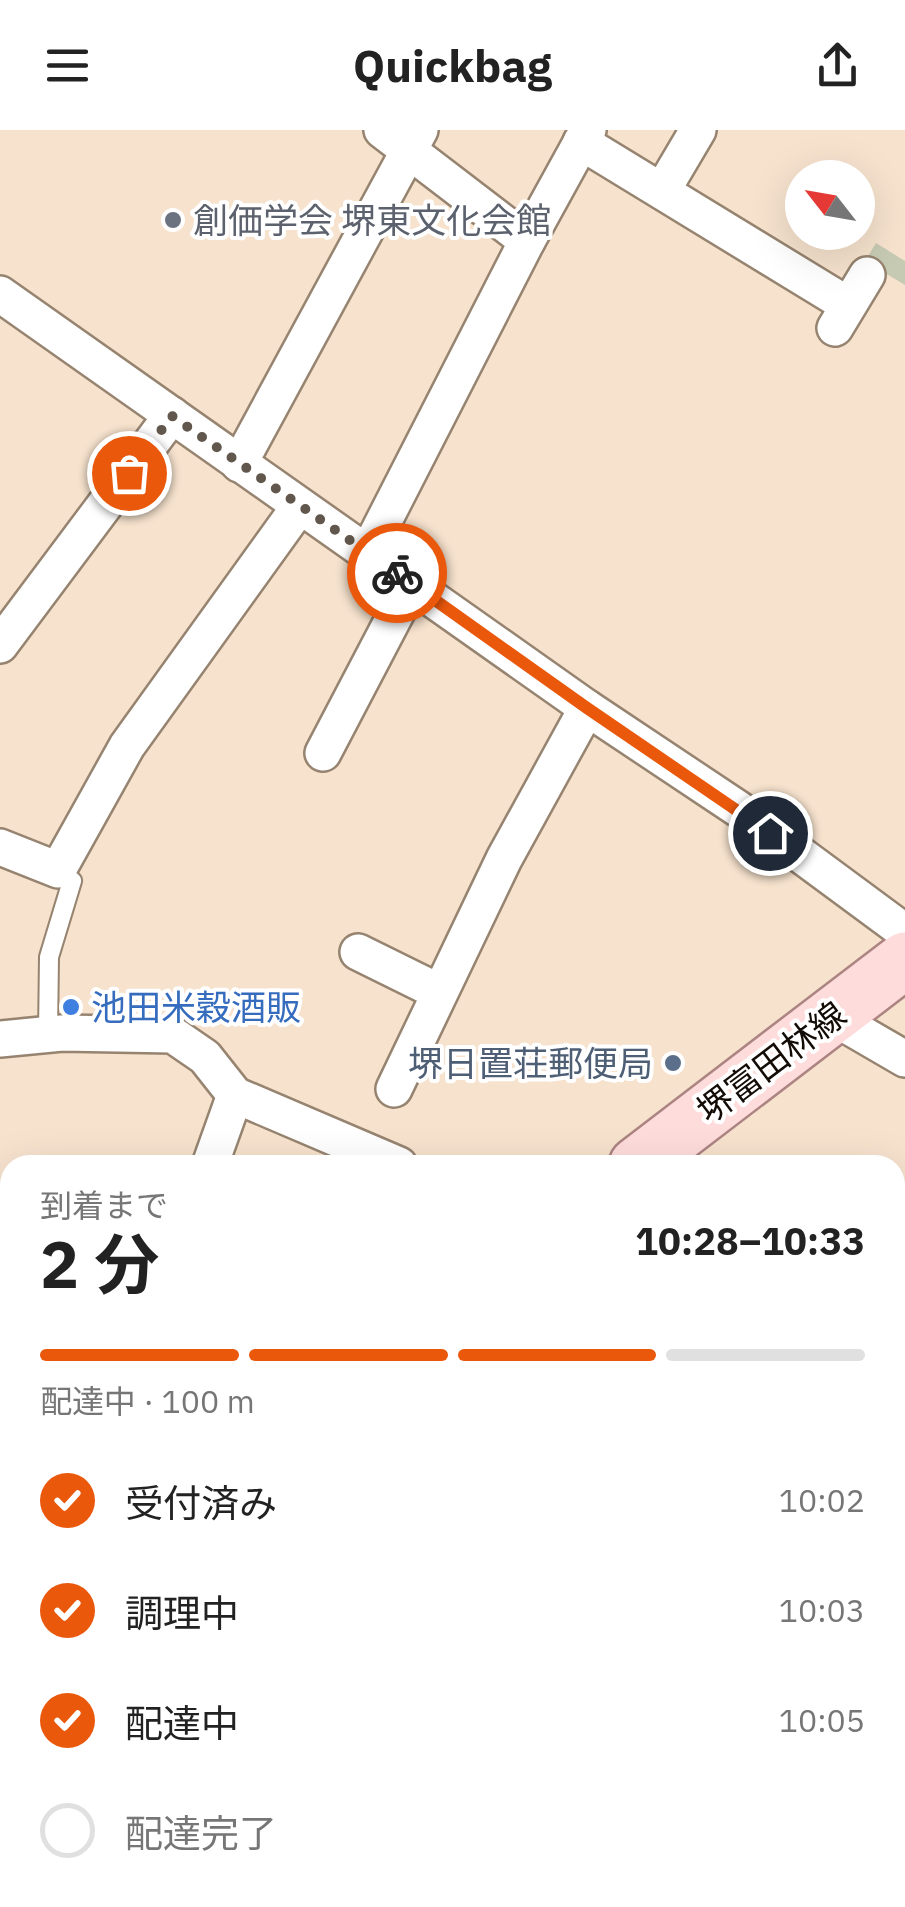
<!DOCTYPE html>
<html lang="ja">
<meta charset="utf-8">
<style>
:root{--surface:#fff;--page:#f2f2f2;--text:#222;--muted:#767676;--line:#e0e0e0;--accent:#ea580c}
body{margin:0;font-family:"IBM Plex Sans","Noto Sans JP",sans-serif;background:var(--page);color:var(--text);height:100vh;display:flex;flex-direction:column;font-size:38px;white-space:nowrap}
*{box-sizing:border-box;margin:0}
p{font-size:32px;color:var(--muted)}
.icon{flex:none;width:55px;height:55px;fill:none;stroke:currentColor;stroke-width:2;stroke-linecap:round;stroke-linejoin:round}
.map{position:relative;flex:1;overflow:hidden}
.drawer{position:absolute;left:0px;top:1025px;width:905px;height:752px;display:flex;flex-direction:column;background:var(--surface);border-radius:30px 30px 0 0;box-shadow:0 10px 40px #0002}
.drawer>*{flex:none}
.needle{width:65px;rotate:301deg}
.tools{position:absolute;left:785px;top:30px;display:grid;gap:20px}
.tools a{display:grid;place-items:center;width:90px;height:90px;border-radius:50%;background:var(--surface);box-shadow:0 10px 40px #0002;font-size:50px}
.pin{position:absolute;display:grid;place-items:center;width:85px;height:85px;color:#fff;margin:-42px;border:5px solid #fff;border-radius:50%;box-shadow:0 2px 10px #0007}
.courier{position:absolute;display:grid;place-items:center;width:100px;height:100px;margin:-50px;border:8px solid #ea580c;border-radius:50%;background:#fff;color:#222;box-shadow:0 2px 12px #0007}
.summary em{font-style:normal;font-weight:700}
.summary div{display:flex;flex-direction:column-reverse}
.summary{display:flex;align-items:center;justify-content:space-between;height:170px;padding:0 40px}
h1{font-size:65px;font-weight:700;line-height:75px}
.bar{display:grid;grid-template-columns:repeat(4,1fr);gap:15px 10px;align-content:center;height:120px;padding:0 40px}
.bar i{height:12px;border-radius:8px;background:var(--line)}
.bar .current{background:var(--accent)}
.bar p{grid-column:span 4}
ol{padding:0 40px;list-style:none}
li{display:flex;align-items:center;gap:30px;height:110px}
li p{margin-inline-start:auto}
li .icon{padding:10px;border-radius:50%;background:var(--accent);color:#fff;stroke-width:4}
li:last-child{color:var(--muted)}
li i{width:55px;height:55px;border:5px solid var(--line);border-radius:50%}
header{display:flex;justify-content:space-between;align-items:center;height:130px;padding:0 40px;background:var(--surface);font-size:45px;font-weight:700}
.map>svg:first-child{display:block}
.green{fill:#c6cab2}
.water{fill:url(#water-waves);stroke:#6f7b91;stroke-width:2.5}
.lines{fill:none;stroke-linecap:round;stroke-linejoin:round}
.stream{stroke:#6f7b91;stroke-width:9}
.lane-casing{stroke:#968470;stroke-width:22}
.street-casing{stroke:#968470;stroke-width:40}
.secondary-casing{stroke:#968470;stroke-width:55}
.primary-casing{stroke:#ac8482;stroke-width:60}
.lane{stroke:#fff;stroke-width:18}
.street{stroke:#fff;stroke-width:35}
.secondary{stroke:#fff;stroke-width:50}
.primary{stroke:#fedcdc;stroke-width:55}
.done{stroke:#62574c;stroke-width:10;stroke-dasharray:0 18}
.route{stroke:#ea580c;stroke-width:12}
.worship-dot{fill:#6b7280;stroke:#fff;stroke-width:4}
.shop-dot{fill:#3f7fe0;stroke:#fff;stroke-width:4}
.service-dot{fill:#5c6f8a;stroke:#fff;stroke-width:4}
.labels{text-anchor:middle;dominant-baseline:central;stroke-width:8;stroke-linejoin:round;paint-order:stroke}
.worship-label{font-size:35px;fill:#5b616d;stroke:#fff;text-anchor:start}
.shop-label{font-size:35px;fill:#366cbe;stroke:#fff;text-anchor:start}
.street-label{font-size:35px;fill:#130c06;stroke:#fff}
.service-label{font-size:35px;fill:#4e5e75;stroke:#fff;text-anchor:end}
</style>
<header><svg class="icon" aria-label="menu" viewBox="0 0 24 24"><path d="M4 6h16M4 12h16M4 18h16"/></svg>Quickbag<svg class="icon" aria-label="share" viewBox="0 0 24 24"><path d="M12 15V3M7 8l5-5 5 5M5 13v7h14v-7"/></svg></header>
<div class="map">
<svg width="905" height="1777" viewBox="0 0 905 1777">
<defs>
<pattern id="water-waves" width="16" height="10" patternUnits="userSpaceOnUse" patternTransform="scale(2.5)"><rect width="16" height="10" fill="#96abcc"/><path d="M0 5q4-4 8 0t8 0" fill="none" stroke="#8092ae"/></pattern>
</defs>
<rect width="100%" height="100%" fill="#f6e2cd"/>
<polygon class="green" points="876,113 905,131 905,155 865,131"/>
<polygon class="water" points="381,1768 651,1768 648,1777 396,1777"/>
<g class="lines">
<polyline class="stream" points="0,1100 10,1098"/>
<defs>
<g id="lane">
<polyline points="48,904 49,827 72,751 58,740"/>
<polyline points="895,1447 905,1449"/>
<polyline points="195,1777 201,1768"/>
<polyline points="795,1777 798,1768"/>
</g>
<g id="street">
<polyline points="382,0 527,111"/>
<polyline points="581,12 848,175"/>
<polyline points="662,61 698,0"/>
<polyline points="0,164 587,578 740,680 905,802"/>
<polyline points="835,198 867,145"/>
<polyline points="239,334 420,0"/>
<polyline points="368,422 527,111 588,0"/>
<polyline points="0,515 172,285"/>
<polyline points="323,623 412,453"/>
<polyline points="0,717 58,740 127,616 299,377"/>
<polyline points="358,822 439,862"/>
<polyline points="831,886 905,929"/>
<polyline points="0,909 62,903 173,905 205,927 235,965 399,1035"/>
<polyline points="394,959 504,729 587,578"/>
<polyline points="210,1035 235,965"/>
<polyline points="895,1182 905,1185"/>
<polyline points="0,1339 10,1344"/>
<polyline points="0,1631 10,1638"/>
</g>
<polyline id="secondary" points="328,1768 343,1777"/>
<g id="primary">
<polyline points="637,1035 905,830"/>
<polyline points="51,1777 56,1768"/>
</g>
</defs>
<use href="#lane" class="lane-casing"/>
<use href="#street" class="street-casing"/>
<use href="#secondary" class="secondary-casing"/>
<use href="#primary" class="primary-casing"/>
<use href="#lane" class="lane"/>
<use href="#street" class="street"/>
<use href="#secondary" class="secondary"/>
<use href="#primary" class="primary"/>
</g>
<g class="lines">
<polyline class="done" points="129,343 172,286 397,443"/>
<polyline class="route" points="397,443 587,578 770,703"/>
</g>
<circle class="worship-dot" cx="173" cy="90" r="10"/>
<circle class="shop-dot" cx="71" cy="877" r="10"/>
<circle class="service-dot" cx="673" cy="933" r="10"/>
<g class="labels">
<g class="worship-label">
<text x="193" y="90">創価学会 堺東文化会館</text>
</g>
<g class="shop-label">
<text x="91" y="877">池田米穀酒販</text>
</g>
<g class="street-label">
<text transform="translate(771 932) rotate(-37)">堺富田林線</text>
</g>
<g class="service-label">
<text x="653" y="933">堺日置荘郵便局</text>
</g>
</g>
</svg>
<div class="tools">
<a><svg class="needle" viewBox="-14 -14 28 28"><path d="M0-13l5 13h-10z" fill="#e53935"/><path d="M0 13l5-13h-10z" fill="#767676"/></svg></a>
</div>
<div class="pin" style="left:129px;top:343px;background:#ea580c"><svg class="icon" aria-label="bag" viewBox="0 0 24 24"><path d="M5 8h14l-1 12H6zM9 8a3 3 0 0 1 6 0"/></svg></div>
<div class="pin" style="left:770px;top:703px;background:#1f2937"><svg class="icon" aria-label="home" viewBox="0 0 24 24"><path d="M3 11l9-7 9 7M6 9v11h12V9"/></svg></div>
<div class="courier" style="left:397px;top:443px"><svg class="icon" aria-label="bike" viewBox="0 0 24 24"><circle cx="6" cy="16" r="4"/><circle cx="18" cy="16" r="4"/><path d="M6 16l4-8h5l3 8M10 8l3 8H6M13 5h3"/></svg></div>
<section class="drawer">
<div class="summary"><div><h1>2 分</h1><p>到着まで</p></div><em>10:28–10:33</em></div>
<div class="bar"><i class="current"></i><i class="current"></i><i class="current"></i><i></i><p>配達中 · 100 m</p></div>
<ol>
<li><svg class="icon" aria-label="check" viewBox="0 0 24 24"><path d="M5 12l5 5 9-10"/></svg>受付済み<p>10:02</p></li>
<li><svg class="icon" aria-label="check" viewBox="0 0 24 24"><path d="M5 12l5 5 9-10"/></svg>調理中<p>10:03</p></li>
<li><svg class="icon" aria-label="check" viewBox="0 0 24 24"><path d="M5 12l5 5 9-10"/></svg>配達中<p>10:05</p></li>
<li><i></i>配達完了</li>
</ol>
</section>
</div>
